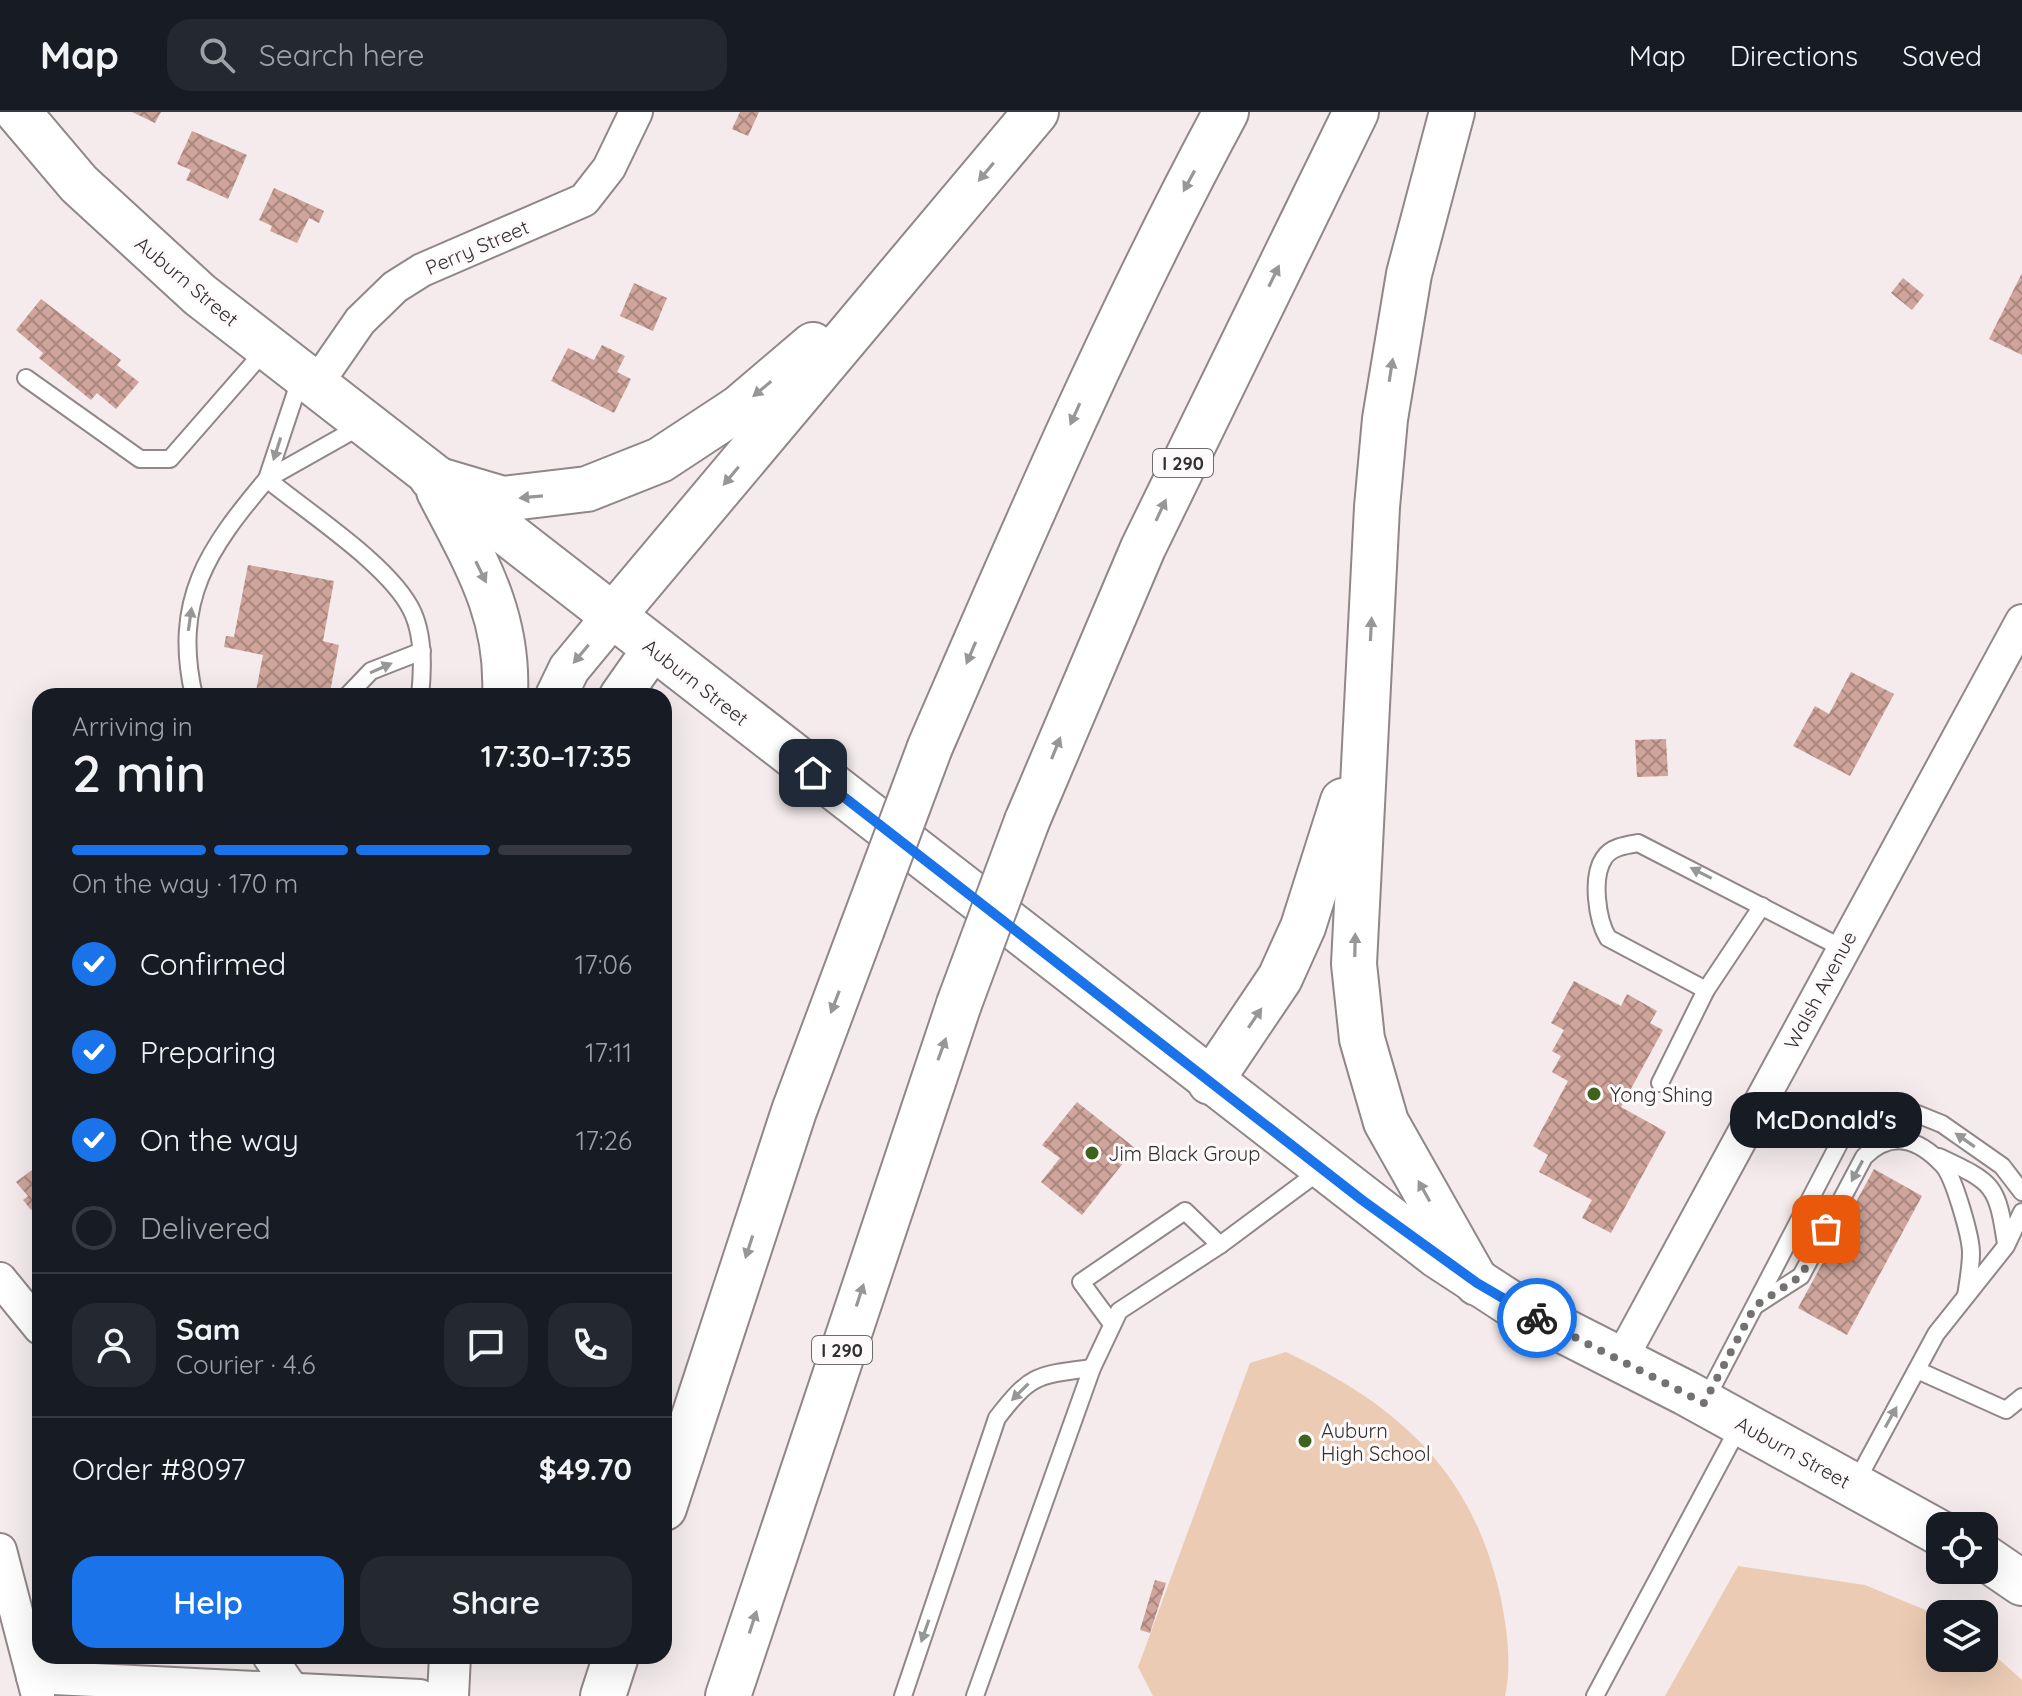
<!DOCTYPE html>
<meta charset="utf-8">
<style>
:root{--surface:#171b24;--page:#242831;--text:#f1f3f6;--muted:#9ea1a6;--line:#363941;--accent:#1a73e8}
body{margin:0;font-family:Quicksand,sans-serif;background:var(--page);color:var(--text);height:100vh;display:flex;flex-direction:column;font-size:30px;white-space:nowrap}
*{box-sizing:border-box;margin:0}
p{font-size:26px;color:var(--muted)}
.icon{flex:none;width:44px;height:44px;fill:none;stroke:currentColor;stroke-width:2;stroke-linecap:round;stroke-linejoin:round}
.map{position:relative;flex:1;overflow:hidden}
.drawer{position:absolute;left:32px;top:576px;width:640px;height:976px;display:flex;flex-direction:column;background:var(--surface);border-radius:24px;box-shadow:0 8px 32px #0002}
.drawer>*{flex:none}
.tools{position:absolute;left:1926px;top:1400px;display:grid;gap:16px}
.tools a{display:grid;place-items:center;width:72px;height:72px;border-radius:16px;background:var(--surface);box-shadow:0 8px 32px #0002;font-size:40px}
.pin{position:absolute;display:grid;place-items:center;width:68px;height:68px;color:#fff;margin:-34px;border-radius:16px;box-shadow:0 4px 12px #0006}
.courier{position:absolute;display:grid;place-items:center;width:80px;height:80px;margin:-40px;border:6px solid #1a73e8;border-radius:50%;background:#fff;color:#222;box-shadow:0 2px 10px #0007}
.bubble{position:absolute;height:56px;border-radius:24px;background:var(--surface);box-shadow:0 8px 32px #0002;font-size:26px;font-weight:600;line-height:56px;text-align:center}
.headline em{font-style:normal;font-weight:600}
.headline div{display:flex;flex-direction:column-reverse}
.headline{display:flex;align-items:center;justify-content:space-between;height:136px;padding:0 40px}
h1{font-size:52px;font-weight:600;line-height:60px}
.bar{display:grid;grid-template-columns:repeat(4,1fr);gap:12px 8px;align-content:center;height:96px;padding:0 40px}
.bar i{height:10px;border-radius:6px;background:var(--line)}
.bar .selected{background:var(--accent)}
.bar p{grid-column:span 4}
.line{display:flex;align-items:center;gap:20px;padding:0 40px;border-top:2px solid var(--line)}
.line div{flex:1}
.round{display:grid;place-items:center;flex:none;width:84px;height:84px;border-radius:24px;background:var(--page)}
ol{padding:0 40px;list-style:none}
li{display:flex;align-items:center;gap:24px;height:88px}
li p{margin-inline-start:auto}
li .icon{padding:8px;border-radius:50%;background:var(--accent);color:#fff;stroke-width:4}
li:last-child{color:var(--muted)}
li i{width:44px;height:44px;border:4px solid var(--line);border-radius:50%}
.action{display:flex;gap:16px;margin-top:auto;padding:16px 40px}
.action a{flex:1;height:92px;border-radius:24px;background:var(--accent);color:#fff;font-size:32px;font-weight:600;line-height:92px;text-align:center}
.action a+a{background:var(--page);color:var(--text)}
header{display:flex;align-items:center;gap:48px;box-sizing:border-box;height:112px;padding:0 40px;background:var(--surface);border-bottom:2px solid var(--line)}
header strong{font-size:38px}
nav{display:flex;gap:44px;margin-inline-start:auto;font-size:28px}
.search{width:560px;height:72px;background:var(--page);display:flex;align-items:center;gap:20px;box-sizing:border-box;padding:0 28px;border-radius:24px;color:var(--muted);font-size:30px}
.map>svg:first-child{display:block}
.park{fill:#ebcbb4}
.building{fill:url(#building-cross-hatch)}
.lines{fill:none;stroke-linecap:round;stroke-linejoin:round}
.service-casing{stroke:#908788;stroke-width:20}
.minor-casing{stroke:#908788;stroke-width:36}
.tertiary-casing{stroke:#908788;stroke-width:44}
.secondary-casing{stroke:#908788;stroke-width:48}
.motorway-casing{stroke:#908788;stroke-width:48}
.service{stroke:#fff;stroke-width:16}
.minor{stroke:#fff;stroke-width:32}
.tertiary{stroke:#fff;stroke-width:40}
.secondary{stroke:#fff;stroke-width:44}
.motorway{stroke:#fff;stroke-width:44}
.motorway-bridge-casing{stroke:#908788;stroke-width:48;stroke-linecap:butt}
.motorway-bridge{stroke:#fff;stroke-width:44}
.oneway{fill:#989797}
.done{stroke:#767171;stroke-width:8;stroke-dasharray:0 14.4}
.route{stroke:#1a73e8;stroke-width:10}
.poi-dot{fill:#3e631c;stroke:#fefafb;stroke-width:3}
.labels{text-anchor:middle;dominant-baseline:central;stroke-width:6;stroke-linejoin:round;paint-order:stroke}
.shield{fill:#fefafb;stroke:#6f6c6c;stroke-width:2}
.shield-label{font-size:18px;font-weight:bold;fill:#322f2f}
.street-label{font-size:20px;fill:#322f2f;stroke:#fefafb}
.poi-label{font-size:20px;fill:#322f2f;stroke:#fefafb;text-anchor:start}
</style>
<header>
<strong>Map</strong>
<div class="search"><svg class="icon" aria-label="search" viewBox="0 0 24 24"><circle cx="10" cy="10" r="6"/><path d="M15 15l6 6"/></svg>Search here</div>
<nav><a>Map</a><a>Directions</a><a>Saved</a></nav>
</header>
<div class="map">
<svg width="2022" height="1584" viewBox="0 0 2022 1584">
<defs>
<pattern id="building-cross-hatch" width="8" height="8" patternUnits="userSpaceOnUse" patternTransform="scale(2)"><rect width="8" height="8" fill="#cfa49a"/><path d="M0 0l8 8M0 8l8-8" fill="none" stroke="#a9867e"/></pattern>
</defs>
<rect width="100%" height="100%" fill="#f5ebec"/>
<g class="park">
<path d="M1286,1240c114,54 187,120 215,247 6,31 11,66 4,97h-352l-15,-29 112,-304z"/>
<polygon points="1738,1454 1865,1473 1940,1504 1940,1546 1984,1546 1984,1534 2022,1568 2022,1584 1665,1584"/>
</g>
<g class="building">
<polygon points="132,0 161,0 155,11"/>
<polygon points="740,0 759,0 748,24 732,17"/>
<polygon points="192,19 247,43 228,87 186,68 191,58 177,52"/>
<polygon points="274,76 324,99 319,111 309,106 297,131 270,119 272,114 259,108"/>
<polygon points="2022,161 2022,243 1989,227"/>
<polygon points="1903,166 1924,183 1912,198 1891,181"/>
<polygon points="634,171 667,186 653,219 620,204"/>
<polygon points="41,187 121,248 117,253 139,270 116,297 97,281 91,288 39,246 43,241 16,218"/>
<polygon points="602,233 625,244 617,260 631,267 614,301 551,269 568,236 594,248"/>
<polygon points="248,453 334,469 323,529 339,533 330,580 346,584 255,584 263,543 224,535 226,524 234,525"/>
<polygon points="1851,560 1894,582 1850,664 1793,634 1815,594 1829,602"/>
<polygon points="1666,627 1668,664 1637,665 1635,628"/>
<polygon points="1574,869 1621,894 1627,882 1657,899 1650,911 1663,918 1621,995 1666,1020 1611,1121 1582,1106 1592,1088 1539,1060 1548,1043 1533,1034 1568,969 1552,960 1561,944 1552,939 1564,918 1551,911"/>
<polygon points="1077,990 1135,1036 1082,1103 1041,1070 1060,1046 1042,1033"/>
<polygon points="40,1052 40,1101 35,1095 31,1098 23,1088 28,1084 16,1070"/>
<polygon points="1874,1057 1922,1084 1847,1223 1798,1196"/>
<polygon points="1155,1468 1166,1471 1150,1521 1140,1518"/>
</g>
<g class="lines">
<defs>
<g id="service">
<polyline points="301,265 267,367 361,314"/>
<polyline points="26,266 140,347 170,347 266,237"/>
<polyline points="348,583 371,559 422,539"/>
<path d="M194,584c-22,-96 14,-147 73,-217 40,33 124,87 145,132 12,25 11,58 8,85"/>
<path d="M1706,878l-98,-52c-11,-18 -17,-61 -4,-80 7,-11 22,-13 34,-15l204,105"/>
<polyline points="1660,971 1706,878 1762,794"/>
<path d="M1939,1045c55,26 58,27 67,87"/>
<path d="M1756,1193l45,-29 63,-119c27,-27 54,-19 79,8 11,12 28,72 28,88 0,14 -3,30 -5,43"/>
<polyline points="1112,1212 1081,1170 1185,1099 1220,1133"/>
<polyline points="1917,1258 2006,1298 2022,1285"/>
<polyline points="1704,1291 1843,1024 1871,997 1890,991 1942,1012 2002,1054 2022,1080"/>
<polyline points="1855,1372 1936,1222 2006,1134 2022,1100"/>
<path d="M903,1584l94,-278c34,-44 40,-43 95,-50"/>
<polyline points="975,1584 1092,1256 1119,1199 1220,1133 1321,1058"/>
<polyline points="1595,1584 1740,1313"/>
</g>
<g id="minor">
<polyline points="315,274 360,209 395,175 422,158 584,88 609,56 636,0"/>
<polyline points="0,1167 40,1216"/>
<polyline points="1620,1249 2022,509"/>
<polyline points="0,1438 38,1584"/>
<polyline points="269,1544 292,1577"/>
<polyline points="33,1565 420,1584"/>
</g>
<g id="tertiary">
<polyline points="556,584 569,557 612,505"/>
<polyline points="620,584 653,537"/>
<polyline points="448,1584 450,1544"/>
</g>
<g id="secondary">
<polyline points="18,0 79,72 200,183 1438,1144 1513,1193 1686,1281 1940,1421"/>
<path d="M439,379c36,70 70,123 66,205"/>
<polyline points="1984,1445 2022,1471"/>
</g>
<g id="motorway">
<polyline points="1452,0 1409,162 1385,307 1377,395 1354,852 1362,927 1386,1010 1477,1171"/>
<polyline points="432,366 503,387 587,377 660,348 739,296 813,233"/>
<polyline points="612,505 1036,0"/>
<path d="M930,635c93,-215 185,-429 296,-635"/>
<polyline points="1027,709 1143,436 1356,0"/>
<polyline points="1210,970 1280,866 1303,815 1343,689"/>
<polyline points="664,1396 794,999 862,817"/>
<polyline points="603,1584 616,1544"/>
<polyline points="728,1584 959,892"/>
</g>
</defs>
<use href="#service" class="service-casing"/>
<use href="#minor" class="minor-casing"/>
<use href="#tertiary" class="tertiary-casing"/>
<use href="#secondary" class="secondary-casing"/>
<use href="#motorway" class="motorway-casing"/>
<use href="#service" class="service"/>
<use href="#minor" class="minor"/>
<use href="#tertiary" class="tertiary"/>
<use href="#secondary" class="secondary"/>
<use href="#motorway" class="motorway"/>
<defs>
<g id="motorway-bridge">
<polyline points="862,817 930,635"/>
<polyline points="959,892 1027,709"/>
</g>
</defs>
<use href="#motorway-bridge" class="motorway-bridge-casing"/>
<use href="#motorway-bridge" class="motorway-bridge"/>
</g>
<defs><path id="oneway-solid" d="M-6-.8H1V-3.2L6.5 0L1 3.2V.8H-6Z" transform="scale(2)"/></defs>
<g class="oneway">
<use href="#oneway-solid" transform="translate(986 60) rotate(130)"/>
<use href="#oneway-solid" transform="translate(1189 69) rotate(118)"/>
<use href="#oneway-solid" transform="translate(1274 164) rotate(-64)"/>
<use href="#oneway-solid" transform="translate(1391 258) rotate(-81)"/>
<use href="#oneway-solid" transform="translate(762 277) rotate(140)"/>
<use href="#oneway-solid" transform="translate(1075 302) rotate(114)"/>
<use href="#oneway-solid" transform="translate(277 337) rotate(108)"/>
<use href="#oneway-solid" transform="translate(731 364) rotate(130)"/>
<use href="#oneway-solid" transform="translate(531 385) rotate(175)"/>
<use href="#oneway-solid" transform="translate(1161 398) rotate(-65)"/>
<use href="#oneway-solid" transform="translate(481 460) rotate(64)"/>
<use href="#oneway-solid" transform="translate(190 507) rotate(-82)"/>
<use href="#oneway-solid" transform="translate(1371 517) rotate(-87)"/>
<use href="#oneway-solid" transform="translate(971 541) rotate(113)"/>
<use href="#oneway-solid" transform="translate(581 542) rotate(130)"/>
<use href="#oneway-solid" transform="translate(381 556) rotate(-24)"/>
<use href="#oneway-solid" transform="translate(1056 636) rotate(-68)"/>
<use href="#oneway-solid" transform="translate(1701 761) rotate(-153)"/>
<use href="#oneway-solid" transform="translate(1355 833) rotate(-89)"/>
<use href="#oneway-solid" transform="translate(835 890) rotate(111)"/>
<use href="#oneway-solid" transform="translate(1255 906) rotate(-56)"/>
<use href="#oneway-solid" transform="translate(942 937) rotate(-70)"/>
<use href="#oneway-solid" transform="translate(1965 1028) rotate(-145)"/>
<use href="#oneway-solid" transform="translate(1857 1059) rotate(118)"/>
<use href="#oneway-solid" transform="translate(1424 1079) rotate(-119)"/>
<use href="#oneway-solid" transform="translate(749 1135) rotate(108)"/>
<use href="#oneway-solid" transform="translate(860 1183) rotate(-72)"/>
<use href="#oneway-solid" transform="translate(1020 1280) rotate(135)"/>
<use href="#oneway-solid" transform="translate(1891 1305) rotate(-61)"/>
<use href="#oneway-solid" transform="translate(753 1510) rotate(-72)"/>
<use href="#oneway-solid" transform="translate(925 1519) rotate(109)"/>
</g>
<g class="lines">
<polyline class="done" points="1537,1206 1704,1291 1755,1194 1801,1164 1826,1117"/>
<polyline class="route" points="813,661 1362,1088 1477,1171 1537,1206"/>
</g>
<g class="poi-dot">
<circle cx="1594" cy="982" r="8"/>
<circle cx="1092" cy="1041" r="8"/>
<circle cx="1305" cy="1329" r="8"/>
</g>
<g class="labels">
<g class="shield">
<rect x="1153" y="337" width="60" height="28" rx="6"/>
<rect x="812" y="1224" width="60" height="28" rx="6"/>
</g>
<g class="shield-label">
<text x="1183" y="351">I 290</text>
<text x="842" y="1238">I 290</text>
</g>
<g class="street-label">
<text transform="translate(477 135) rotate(-23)">Perry Street</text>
<text transform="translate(187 169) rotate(40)">Auburn Street</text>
<text transform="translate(696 570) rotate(38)">Auburn Street</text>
<text transform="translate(1820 878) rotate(-62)">Walsh Avenue</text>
<text transform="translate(1793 1340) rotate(29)">Auburn Street</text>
</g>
<g class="poi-label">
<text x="1610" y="982">Yong Shing</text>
<text x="1108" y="1041">Jim Black Group</text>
<text x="1321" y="1318">Auburn<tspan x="1321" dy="23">High School</tspan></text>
</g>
</g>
</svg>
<div class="tools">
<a><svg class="icon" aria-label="locate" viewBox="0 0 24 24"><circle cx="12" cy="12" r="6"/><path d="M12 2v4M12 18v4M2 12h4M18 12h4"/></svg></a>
<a><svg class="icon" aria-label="layers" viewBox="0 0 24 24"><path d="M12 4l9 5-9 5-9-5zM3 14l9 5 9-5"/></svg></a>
</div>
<div class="pin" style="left:1826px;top:1117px;background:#ea580c"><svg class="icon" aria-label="bag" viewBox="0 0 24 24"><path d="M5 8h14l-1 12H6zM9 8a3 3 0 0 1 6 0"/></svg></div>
<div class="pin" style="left:813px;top:661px;background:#1f2937"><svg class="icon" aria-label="home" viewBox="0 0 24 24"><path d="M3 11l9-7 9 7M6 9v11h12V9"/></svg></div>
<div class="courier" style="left:1537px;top:1206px"><svg class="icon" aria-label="bike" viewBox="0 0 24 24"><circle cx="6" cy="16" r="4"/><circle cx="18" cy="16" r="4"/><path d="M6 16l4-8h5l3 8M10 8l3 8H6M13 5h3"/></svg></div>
<div class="bubble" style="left:1730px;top:980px;width:192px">McDonald's</div>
<section class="drawer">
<div class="headline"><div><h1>2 min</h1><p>Arriving in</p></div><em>17:30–17:35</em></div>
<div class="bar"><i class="selected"></i><i class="selected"></i><i class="selected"></i><i></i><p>On the way · 170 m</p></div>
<ol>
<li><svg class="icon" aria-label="check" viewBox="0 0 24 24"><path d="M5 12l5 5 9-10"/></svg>Confirmed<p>17:06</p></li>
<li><svg class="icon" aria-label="check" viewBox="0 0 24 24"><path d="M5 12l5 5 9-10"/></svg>Preparing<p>17:11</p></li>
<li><svg class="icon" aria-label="check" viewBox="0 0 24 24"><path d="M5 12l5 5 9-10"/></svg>On the way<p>17:26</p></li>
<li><i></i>Delivered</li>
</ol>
<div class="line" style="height:144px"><a class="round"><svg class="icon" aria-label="person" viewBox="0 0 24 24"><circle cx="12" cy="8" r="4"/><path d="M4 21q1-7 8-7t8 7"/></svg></a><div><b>Sam</b><p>Courier · 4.6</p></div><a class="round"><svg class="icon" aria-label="chat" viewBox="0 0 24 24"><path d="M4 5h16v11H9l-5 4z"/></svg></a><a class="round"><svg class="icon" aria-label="phone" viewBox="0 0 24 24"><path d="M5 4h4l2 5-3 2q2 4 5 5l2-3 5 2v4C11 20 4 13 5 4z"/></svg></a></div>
<div class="line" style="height:104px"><div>Order #8097</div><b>$49.70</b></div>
<div class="action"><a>Help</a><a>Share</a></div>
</section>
</div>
